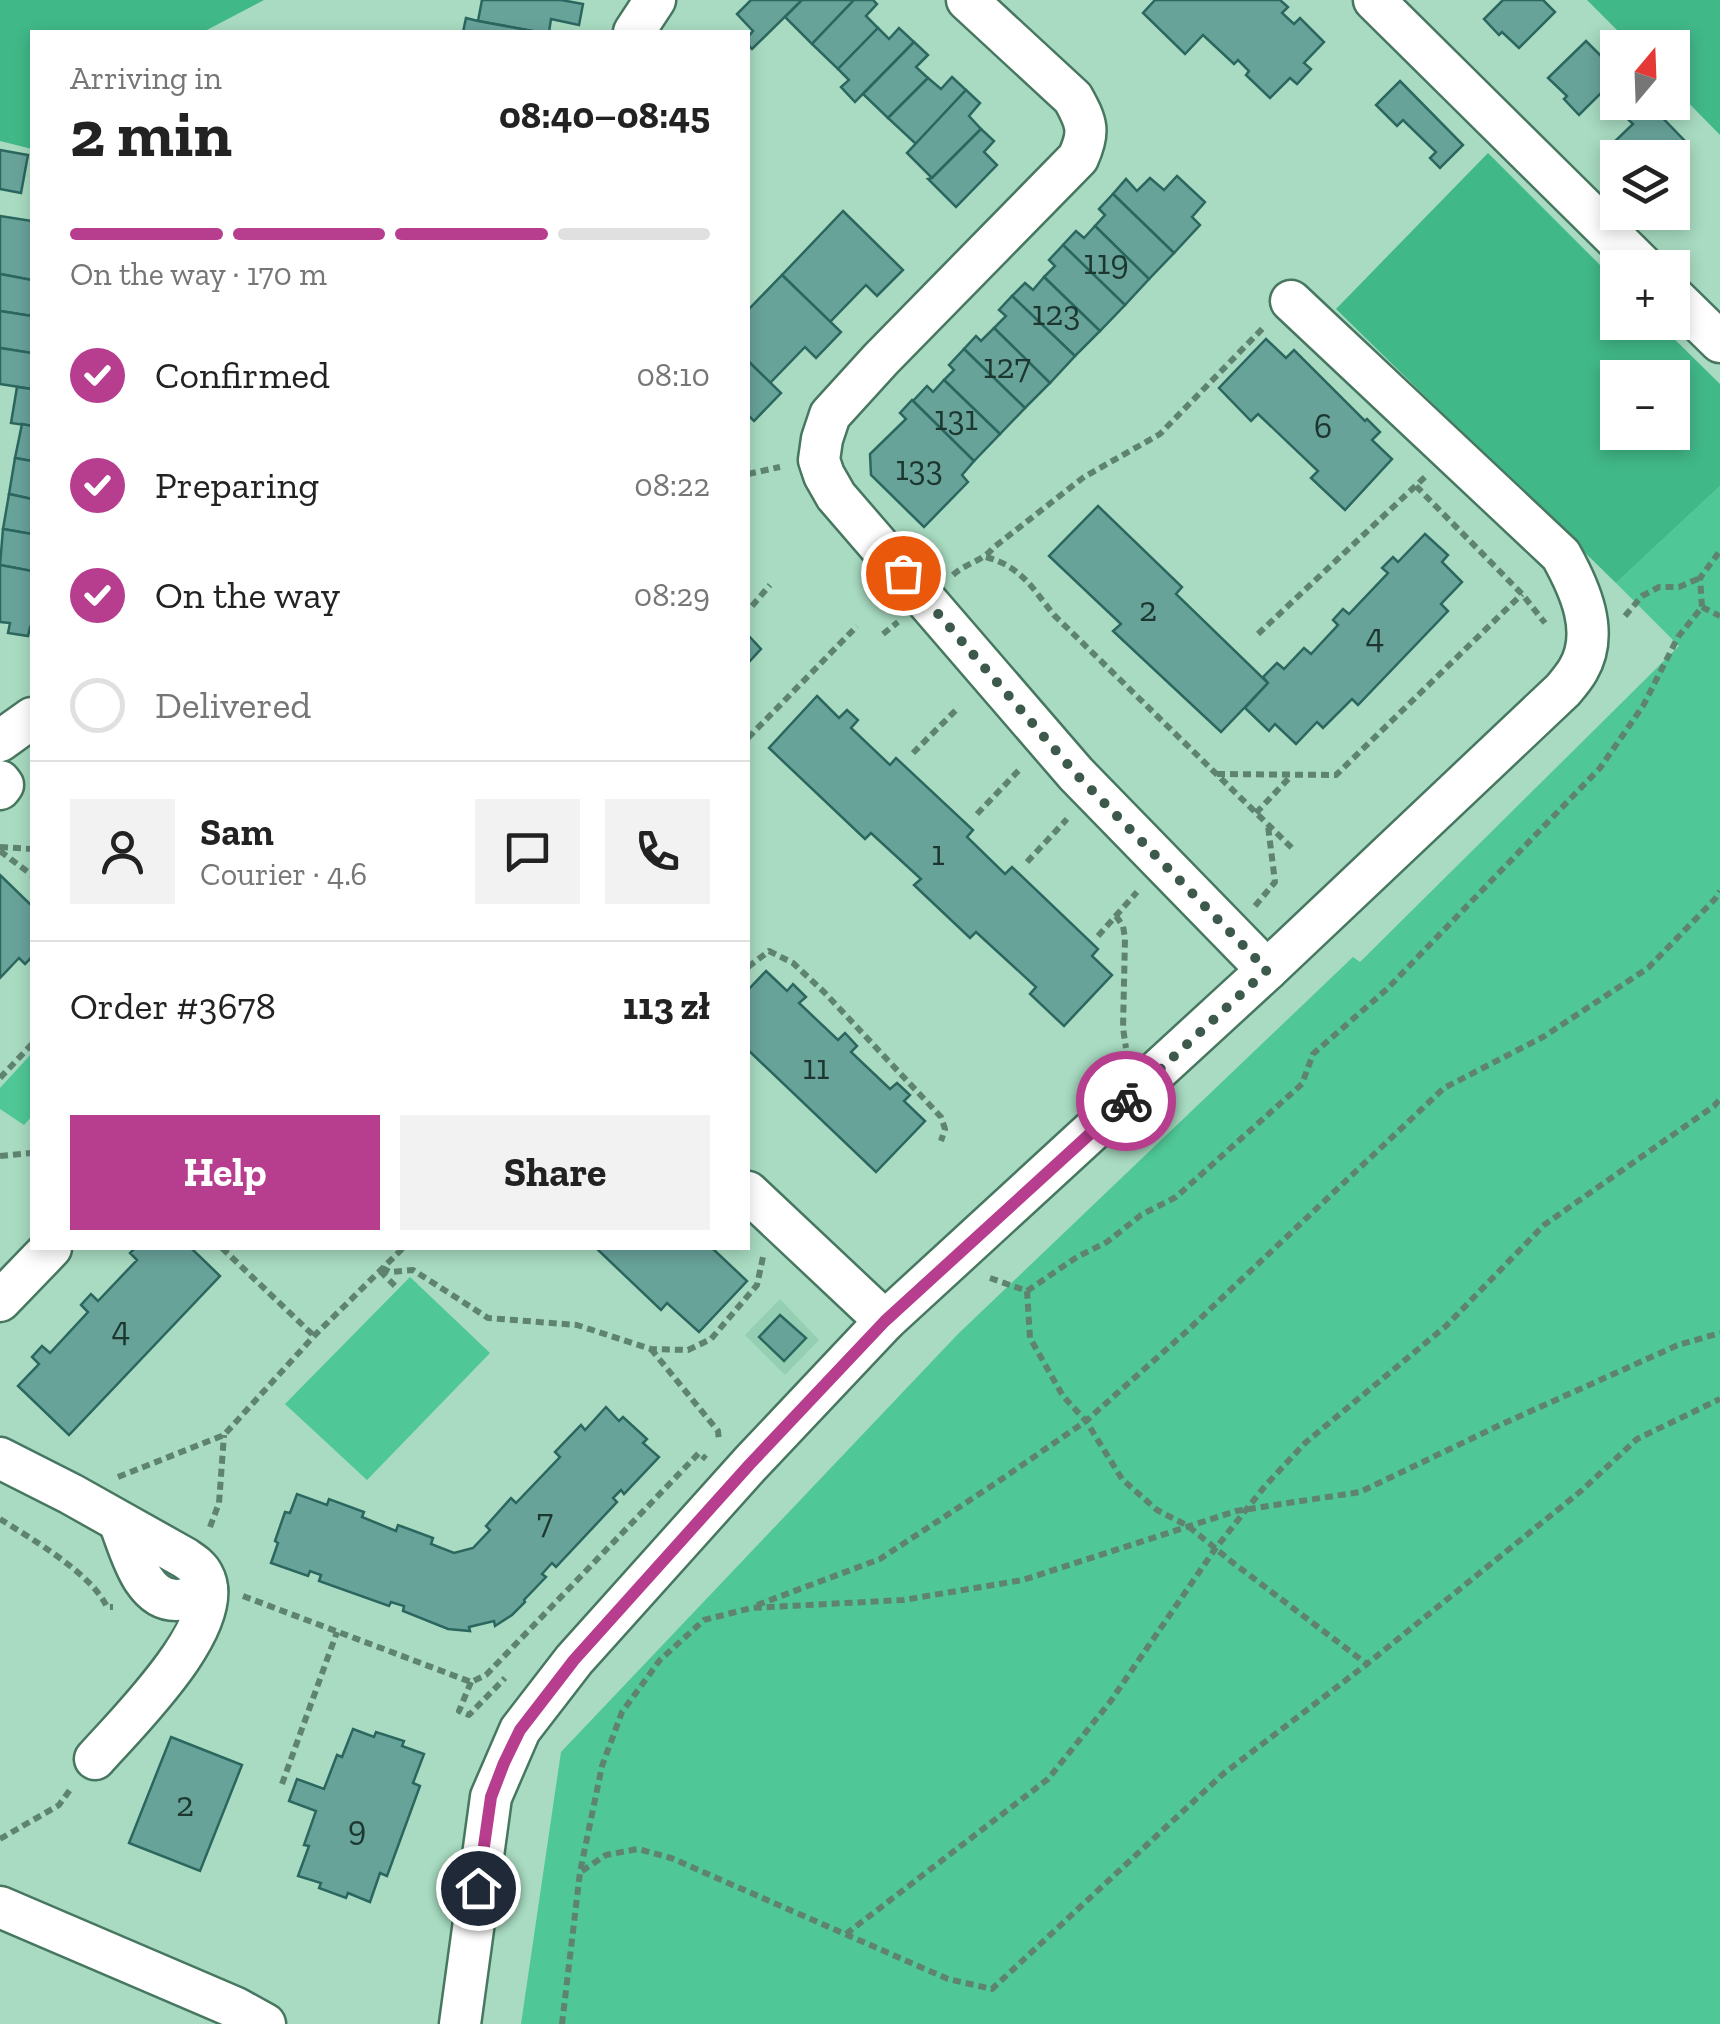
<!DOCTYPE html>
<meta charset="utf-8">
<style>
:root{--surface:#fff;--page:#f2f2f2;--text:#222;--muted:#767676;--line:#e0e0e0;--accent:#b73d8f}
body{margin:0;font-family:"Zilla Slab",serif;background:var(--page);color:var(--text);height:100vh;display:flex;flex-direction:column;font-size:38px;white-space:nowrap}
*{box-sizing:border-box;margin:0}
p{font-size:32px;color:var(--muted)}
.icon{flex:none;width:55px;height:55px;fill:none;stroke:currentColor;stroke-width:2;stroke-linecap:round;stroke-linejoin:round}
.map{position:relative;flex:1;overflow:hidden}
.sheet{position:absolute;left:30px;top:30px;width:720px;height:1220px;display:flex;flex-direction:column;background:var(--surface);border-radius:0px;box-shadow:0 5px 15px #0003}
.sheet>*{flex:none}
.needle{width:65px;rotate:19deg}
.tools{position:absolute;left:1600px;top:30px;display:grid;gap:20px}
.tools a{display:grid;place-items:center;width:90px;height:90px;border-radius:0px;background:var(--surface);box-shadow:0 5px 15px #0003;font-size:50px}
.pin{position:absolute;display:grid;place-items:center;width:85px;height:85px;color:#fff;margin:-42px;border:5px solid #fff;border-radius:50%;box-shadow:0 2px 10px #0007}
.courier{position:absolute;display:grid;place-items:center;width:100px;height:100px;margin:-50px;border:8px solid #b73d8f;border-radius:50%;background:#fff;color:#222;box-shadow:0 2px 12px #0007}
.head em{font-style:normal;font-weight:700}
.head div{display:flex;flex-direction:column-reverse}
.head{display:flex;align-items:center;justify-content:space-between;height:170px;padding:0 40px}
h1{font-size:65px;font-weight:700;line-height:75px}
.bar{display:grid;grid-template-columns:repeat(4,1fr);gap:15px 10px;align-content:center;height:120px;padding:0 40px}
.bar i{height:12px;border-radius:8px;background:var(--line)}
.bar .on{background:var(--accent)}
.bar p{grid-column:span 4}
.line{display:flex;align-items:center;gap:25px;padding:0 40px;border-top:2px solid var(--line)}
.line div{flex:1}
.round{display:grid;place-items:center;flex:none;width:105px;height:105px;border-radius:0px;background:var(--page)}
ol{padding:0 40px;list-style:none}
li{display:flex;align-items:center;gap:30px;height:110px}
li p{margin-inline-start:auto}
li .icon{padding:10px;border-radius:50%;background:var(--accent);color:#fff;stroke-width:4}
li:last-child{color:var(--muted)}
li i{width:55px;height:55px;border:5px solid var(--line);border-radius:50%}
.cta{display:flex;gap:20px;margin-top:auto;padding:20px 40px}
.cta a{flex:1;height:115px;border-radius:0px;background:var(--accent);color:#fff;font-size:40px;font-weight:700;line-height:115px;text-align:center}
.cta a+a{background:var(--page);color:var(--text)}
.map>svg:first-child{display:block}
.built{fill:#95cfb3}
.green{fill:#4fc796}
.forest{fill:#41b888;fill-rule:evenodd}
.building{fill:#68a39a;stroke:#2c675f;stroke-width:2.5}
.lines{fill:none;stroke-linecap:round;stroke-linejoin:round}
.minor-casing{stroke:#477760;stroke-width:45}
.path{stroke:#5f8371;stroke-width:6;stroke-dasharray:8 5;stroke-linecap:butt}
.minor{stroke:#fff;stroke-width:40}
.done{stroke:#3c594b;stroke-width:10;stroke-dasharray:0 18}
.route{stroke:#b73d8f;stroke-width:12}
.labels{text-anchor:middle;dominant-baseline:central;stroke-width:8;stroke-linejoin:round;paint-order:stroke}
.number-label{font-size:35px;fill:#1c372f}
</style>
<div class="map">
<svg width="1720" height="2024" viewBox="0 0 1720 2024">
<rect width="100%" height="100%" fill="#a8dbc1"/>
<polygon class="built" points="780,1299 819,1340 785,1375 745,1335"/>
<g class="green">
<polygon points="1720,486 1720,2024 521,2024 561,1752 958,1334 1353,957 1360,962 1679,646 1616,583"/>
<polygon points="32,1053 32,1116 24,1125 0,1109 0,1088"/>
<polygon points="410,1277 490,1353 367,1480 285,1404"/>
</g>
<g class="forest">
<polygon points="0,0 264,0 203,32 32,32 32,149 0,141"/>
<polygon points="1587,0 1720,0 1720,135 1673,87 1672,48 1634,47"/>
<path d="M1488,153l129,129 1,40 40,1 62,61v102l-104,97 -280,-274zM1618,378h54v54h-54z"/>
</g>
<g class="building">
<polygon points="482,0 561,0 583,4 579,25 551,19 549,32 538,32 478,21"/>
<polygon points="751,0 802,0 752,49 748,45 748,37 753,31 737,14"/>
<polygon points="802,0 854,0 812,44 785,17"/>
<polygon points="854,0 873,0 877,4 866,16 878,28 838,69 812,44"/>
<polygon points="1155,0 1280,0 1288,7 1282,13 1294,24 1300,18 1324,42 1304,63 1311,69 1297,84 1290,78 1270,98 1246,75 1249,71 1238,60 1234,64 1203,35 1185,54 1143,13"/>
<polygon points="1503,0 1543,0 1555,12 1519,48 1502,32 1499,35 1484,19"/>
<polygon points="466,18 478,21 538,32 463,32"/>
<polygon points="878,28 889,39 899,28 914,42 855,102 841,87 849,80 838,69"/>
<polygon points="1586,41 1618,73 1618,102 1647,102 1684,140 1666,158 1623,158 1611,145 1633,124 1601,93 1579,115 1564,99 1567,96 1548,78"/>
<polygon points="914,42 928,55 916,67 928,78 888,118 863,94"/>
<polygon points="952,77 966,90 916,144 888,118 928,78 941,89"/>
<polygon points="1400,81 1463,145 1440,168 1430,158 1436,152 1403,120 1397,126 1376,105"/>
<polygon points="966,90 980,103 969,116 981,129 932,178 907,153"/>
<polygon points="981,129 994,141 984,152 997,165 956,207 928,179 932,178"/>
<polygon points="0,150 28,155 21,193 0,189"/>
<polygon points="1177,176 1205,202 1192,217 1200,225 1174,253 1113,194 1126,179 1137,191 1150,178 1164,190"/>
<polygon points="1113,194 1174,253 1149,279 1095,226 1105,215 1099,209"/>
<polygon points="843,211 903,270 877,296 866,285 830,322 782,275"/>
<polygon points="0,216 32,221 32,280 0,274"/>
<polygon points="1095,226 1149,279 1125,305 1063,245 1076,231 1084,238"/>
<polygon points="1063,245 1125,305 1100,331 1044,277 1055,266 1049,260"/>
<polygon points="0,274 32,280 32,316 0,311"/>
<polygon points="782,275 841,332 816,358 805,347 770,383 748,361 748,310"/>
<polygon points="1044,277 1100,331 1075,356 1012,296 1025,283 1033,290"/>
<polygon points="1012,296 1075,356 1050,383 994,328 1006,316 999,310"/>
<polygon points="0,311 32,316 32,353 0,348"/>
<polygon points="994,328 1050,383 1025,408 964,349 976,336 981,341"/>
<polygon points="1266,339 1286,358 1294,350 1365,421 1367,419 1380,432 1372,440 1392,459 1345,510 1311,478 1318,471 1258,414 1251,421 1219,388"/>
<polygon points="0,348 32,353 32,389 0,384"/>
<polygon points="964,349 1025,408 1000,434 944,380 954,370 949,365"/>
<polygon points="748,361 781,393 754,421 748,415"/>
<polygon points="944,380 1000,434 974,461 913,401 927,386 933,392"/>
<polygon points="17,387 32,389 32,426 11,423"/>
<polygon points="912,400 974,461 962,475 968,482 924,527 871,475 870,454 906,419 900,413"/>
<polygon points="22,424 32,426 32,461 15,458"/>
<polygon points="15,458 32,461 32,499 9,494"/>
<polygon points="9,494 32,499 32,534 3,529"/>
<polygon points="1098,506 1182,587 1176,594 1268,683 1221,732 1113,631 1121,624 1049,556"/>
<polygon points="3,529 32,534 32,571 0,565"/>
<polygon points="1425,534 1448,555 1442,562 1462,582 1441,604 1448,611 1358,705 1352,699 1323,728 1317,722 1296,744 1275,724 1269,731 1245,708 1268,683 1263,677 1277,663 1284,669 1304,648 1311,654 1338,625 1333,620 1343,609 1349,614 1388,573 1382,568 1393,557 1398,562"/>
<polygon points="0,565 32,571 32,628 30,627 28,636 8,633 10,623 0,622"/>
<polygon points="748,635 761,649 748,663"/>
<polygon points="817,696 839,718 847,710 858,720 851,728 890,765 896,758 973,830 967,837 1005,874 1012,867 1098,949 1092,956 1112,975 1064,1026 1030,994 1036,987 976,932 970,938 914,885 921,879 871,833 865,839 769,748"/>
<polygon points="0,875 32,906 32,957 25,964 19,958 0,978"/>
<polygon points="766,971 787,991 793,984 806,997 799,1003 838,1040 845,1033 857,1046 851,1052 890,1089 897,1083 910,1095 904,1101 925,1121 876,1172 748,1050 748,990"/>
<polygon points="135,1248 191,1248 220,1276 69,1435 18,1386 39,1364 32,1357 42,1346 50,1353 88,1312 81,1305 91,1294 98,1301 137,1260 130,1253"/>
<polygon points="596,1248 712,1248 747,1281 699,1332 667,1303 661,1310"/>
<polygon points="780,1315 806,1338 784,1361 759,1337"/>
<polygon points="606,1407 619,1421 623,1417 647,1439 643,1443 659,1457 624,1494 621,1490 613,1498 617,1502 556,1567 552,1563 542,1574 546,1577 524,1600 525,1602 512,1615 495,1626 494,1621 469,1627 470,1631 448,1629 403,1611 404,1606 391,1602 389,1606 319,1581 321,1575 310,1571 308,1576 271,1563 278,1543 275,1541 285,1512 290,1513 297,1494 327,1505 329,1499 364,1512 362,1517 396,1531 398,1525 433,1538 431,1544 454,1553 473,1548 490,1530 486,1526 511,1498 516,1503 560,1457 555,1452 581,1425 585,1430"/>
<polygon points="353,1729 374,1737 376,1732 404,1741 402,1746 424,1754 413,1783 420,1786 387,1876 380,1873 370,1902 348,1893 346,1898 319,1888 321,1883 298,1876 309,1846 304,1845 316,1811 289,1801 297,1779 324,1789 337,1755 342,1757"/>
<polygon points="171,1737 242,1765 200,1871 129,1843"/>
</g>
<g class="lines">
<defs>
<g id="minor">
<path d="M967,0l106,98c14,25 17,34 5,60l-197,201 -51,56 -8,24 -3,21 5,15 12,21 240,278 191,196"/>
<polyline points="1374,0 1645,268"/>
<polyline points="634,32 655,0"/>
<polyline points="1672,295 1720,342"/>
<polyline points="0,741 32,718"/>
<polyline points="0,781 3,785 0,789"/>
<polyline points="748,1192 885,1321"/>
<polyline points="0,1301 51,1248"/>
<path d="M0,1458l71,36 114,64c7,5 14,9 18,17 27,48 -78,150 -108,184"/>
<path d="M119,1522c11,26 22,79 58,78 10,0 21,-7 30,-10"/>
<polyline points="0,1907 236,2008 265,2024"/>
<path d="M460,2024l31,-227 29,-67 54,-70 176,-196 135,-143 382,-351 296,-280c5,-6 11,-13 15,-20 22,-37 2,-81 -17,-115l-270,-254"/>
</g>
</defs>
<use href="#minor" class="minor-casing"/>
<g class="path">
<polyline points="748,474 780,467"/>
<polyline points="1416,486 1522,594 1545,623"/>
<path d="M986,557c36,10 46,31 68,58l239,234"/>
<path d="M953,575c13,-12 30,-14 40,-27l91,-71 76,-43 105,-108"/>
<polyline points="752,606 770,585"/>
<polyline points="1702,607 1720,616"/>
<polyline points="1625,616 1642,596 1659,587 1679,587 1700,578"/>
<polyline points="883,634 898,622"/>
<polyline points="1258,634 1425,477"/>
<polyline points="748,738 857,626"/>
<polyline points="913,753 958,708"/>
<polyline points="1217,774 1336,775 1522,594"/>
<polyline points="1256,813 1291,776"/>
<polyline points="977,814 1021,768"/>
<polyline points="0,847 32,849"/>
<polyline points="0,851 32,875"/>
<polyline points="1027,862 1067,819"/>
<polyline points="1255,906 1275,882 1268,826"/>
<polyline points="1116,916 1123,926 1125,938 1123,1028 1126,1048"/>
<polyline points="1098,936 1137,892"/>
<polyline points="748,967 769,951 793,963 824,992 941,1117 945,1129 941,1141"/>
<polyline points="0,1078 32,1044"/>
<polyline points="0,1156 32,1153"/>
<polyline points="222,1248 314,1336"/>
<polyline points="382,1268 390,1272 413,1270 488,1318 577,1325 651,1349 688,1350 711,1339 757,1285 763,1257"/>
<polyline points="380,1271 396,1287"/>
<polyline points="990,1278 1027,1291 1030,1338 1063,1396 1086,1421 1122,1479 1157,1510 1188,1526 1232,1562 1367,1664"/>
<polyline points="1027,1291 1077,1257 1107,1242 1141,1215 1176,1197 1302,1084 1313,1054 1387,989 1600,768 1643,706 1678,637 1702,607 1700,578 1720,551"/>
<polyline points="651,1349 718,1431 719,1441"/>
<polyline points="118,1477 224,1435 314,1336 403,1248"/>
<path d="M0,1519c32,20 92,55 107,88h6"/>
<polyline points="210,1527 219,1503 224,1435"/>
<polyline points="243,1596 471,1682 486,1675 699,1453 706,1459"/>
<polyline points="757,1605 880,1559 996,1483 1086,1421 1187,1331 1444,1088 1543,1037 1648,968 1715,899 1720,891"/>
<polyline points="471,1682 459,1711 469,1715 505,1678"/>
<polyline points="282,1784 337,1632"/>
<polyline points="0,1839 59,1805 72,1787"/>
<polyline points="582,1871 606,1855 638,1849 671,1858 948,1979 992,1989 1223,1774 1367,1664 1581,1491 1637,1439 1720,1399"/>
<polyline points="846,1934 1048,1779 1110,1702 1215,1549 1265,1486 1305,1443 1446,1326 1544,1225 1714,1106 1720,1099"/>
<polyline points="562,2024 580,1872 602,1766 622,1712 660,1660 704,1620 751,1608 903,1600 1023,1580 1236,1511 1360,1492 1500,1425 1678,1345 1720,1333"/>
</g>
<use href="#minor" class="minor"/>
</g>
<g class="lines">
<polyline class="done" points="903,573 1076,774 1267,970 1126,1101"/>
<polyline class="route" points="478,1888 491,1797 504,1763 520,1730 574,1660 750,1464 885,1321 1126,1101"/>
</g>
<g class="labels">
<g class="number-label">
<text x="1106" y="262">119</text>
<text x="1056" y="313">123</text>
<text x="1007" y="366">127</text>
<text x="956" y="418">131</text>
<text x="1323" y="426">6</text>
<text x="919" y="468">133</text>
<text x="1148" y="609">2</text>
<text x="1375" y="636">4</text>
<text x="938" y="853">1</text>
<text x="816" y="1067">11</text>
<text x="121" y="1329">4</text>
<text x="545" y="1521">7</text>
<text x="185" y="1804">2</text>
<text x="357" y="1828">9</text>
</g>
</g>
</svg>
<div class="tools">
<a><svg class="needle" viewBox="-14 -14 28 28"><path d="M0-13l5 13h-10z" fill="#e53935"/><path d="M0 13l5-13h-10z" fill="#767676"/></svg></a>
<a><svg class="icon" aria-label="layers" viewBox="0 0 24 24"><path d="M12 4l9 5-9 5-9-5zM3 14l9 5 9-5"/></svg></a>
<a>+</a>
<a>−</a>
</div>
<div class="pin" style="left:903px;top:573px;background:#ea580c"><svg class="icon" aria-label="bag" viewBox="0 0 24 24"><path d="M5 8h14l-1 12H6zM9 8a3 3 0 0 1 6 0"/></svg></div>
<div class="pin" style="left:478px;top:1888px;background:#1f2937"><svg class="icon" aria-label="home" viewBox="0 0 24 24"><path d="M3 11l9-7 9 7M6 9v11h12V9"/></svg></div>
<div class="courier" style="left:1126px;top:1101px"><svg class="icon" aria-label="bike" viewBox="0 0 24 24"><circle cx="6" cy="16" r="4"/><circle cx="18" cy="16" r="4"/><path d="M6 16l4-8h5l3 8M10 8l3 8H6M13 5h3"/></svg></div>
<section class="sheet">
<div class="head"><div><h1>2 min</h1><p>Arriving in</p></div><em>08:40–08:45</em></div>
<div class="bar"><i class="on"></i><i class="on"></i><i class="on"></i><i></i><p>On the way · 170 m</p></div>
<ol>
<li><svg class="icon" aria-label="check" viewBox="0 0 24 24"><path d="M5 12l5 5 9-10"/></svg>Confirmed<p>08:10</p></li>
<li><svg class="icon" aria-label="check" viewBox="0 0 24 24"><path d="M5 12l5 5 9-10"/></svg>Preparing<p>08:22</p></li>
<li><svg class="icon" aria-label="check" viewBox="0 0 24 24"><path d="M5 12l5 5 9-10"/></svg>On the way<p>08:29</p></li>
<li><i></i>Delivered</li>
</ol>
<div class="line" style="height:180px"><a class="round"><svg class="icon" aria-label="person" viewBox="0 0 24 24"><circle cx="12" cy="8" r="4"/><path d="M4 21q1-7 8-7t8 7"/></svg></a><div><b>Sam</b><p>Courier · 4.6</p></div><a class="round"><svg class="icon" aria-label="chat" viewBox="0 0 24 24"><path d="M4 5h16v11H9l-5 4z"/></svg></a><a class="round"><svg class="icon" aria-label="phone" viewBox="0 0 24 24"><path d="M5 4h4l2 5-3 2q2 4 5 5l2-3 5 2v4C11 20 4 13 5 4z"/></svg></a></div>
<div class="line" style="height:130px"><div>Order #3678</div><b>113 zł</b></div>
<div class="cta"><a>Help</a><a>Share</a></div>
</section>
</div>
